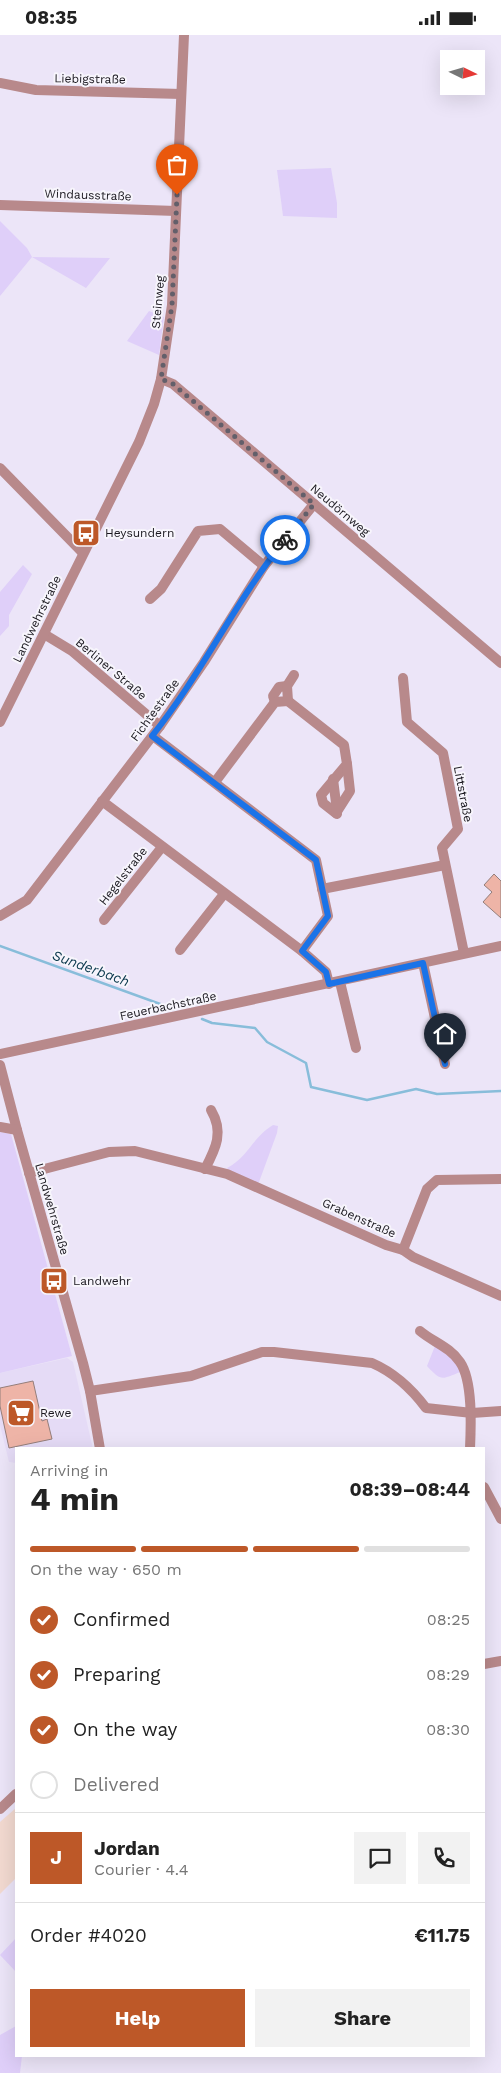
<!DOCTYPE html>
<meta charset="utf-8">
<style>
:root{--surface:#fff;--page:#f2f2f2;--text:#222;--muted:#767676;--line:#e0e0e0;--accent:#bd5828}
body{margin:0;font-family:"Work Sans",sans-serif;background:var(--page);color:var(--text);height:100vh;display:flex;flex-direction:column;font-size:19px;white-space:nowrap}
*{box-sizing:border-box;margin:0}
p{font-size:16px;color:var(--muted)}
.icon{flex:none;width:28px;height:28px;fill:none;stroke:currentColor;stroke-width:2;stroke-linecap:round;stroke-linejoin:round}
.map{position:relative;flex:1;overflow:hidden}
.drawer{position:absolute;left:15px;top:1412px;width:470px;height:610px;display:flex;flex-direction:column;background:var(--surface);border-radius:0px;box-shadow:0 5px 20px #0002}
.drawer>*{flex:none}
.needle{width:32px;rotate:95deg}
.fabs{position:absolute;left:440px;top:15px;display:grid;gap:10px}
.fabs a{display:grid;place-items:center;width:45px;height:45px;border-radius:0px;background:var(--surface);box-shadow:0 5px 20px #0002;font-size:25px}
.pin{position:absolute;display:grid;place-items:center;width:42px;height:42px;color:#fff;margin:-51px -21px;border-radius:50% 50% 50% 0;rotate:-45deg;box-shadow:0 0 5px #0007}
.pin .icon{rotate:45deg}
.courier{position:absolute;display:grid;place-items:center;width:50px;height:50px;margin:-25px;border:4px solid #1a73e8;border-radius:50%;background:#fff;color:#222;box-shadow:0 1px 6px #0007}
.headline em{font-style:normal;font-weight:700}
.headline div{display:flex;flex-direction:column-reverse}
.headline{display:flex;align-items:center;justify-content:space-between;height:85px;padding:0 15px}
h1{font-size:32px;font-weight:700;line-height:38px}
.bar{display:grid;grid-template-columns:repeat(4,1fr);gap:8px 5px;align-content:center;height:60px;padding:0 15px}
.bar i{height:6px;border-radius:4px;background:var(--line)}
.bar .on{background:var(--accent)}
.bar p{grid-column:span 4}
.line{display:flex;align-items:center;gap:12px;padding:0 15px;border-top:1px solid var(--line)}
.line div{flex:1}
.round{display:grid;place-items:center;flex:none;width:52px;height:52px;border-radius:0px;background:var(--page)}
ol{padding:0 15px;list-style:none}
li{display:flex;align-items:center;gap:15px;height:55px}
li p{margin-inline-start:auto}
li .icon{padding:5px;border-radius:50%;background:var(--accent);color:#fff;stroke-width:4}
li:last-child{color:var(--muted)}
li i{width:28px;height:28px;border:2px solid var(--line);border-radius:50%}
.button{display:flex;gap:10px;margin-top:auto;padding:10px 15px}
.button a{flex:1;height:58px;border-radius:0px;background:var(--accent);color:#fff;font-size:20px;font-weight:700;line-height:58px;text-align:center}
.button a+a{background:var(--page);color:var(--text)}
.status{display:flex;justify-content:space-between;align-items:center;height:35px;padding:0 25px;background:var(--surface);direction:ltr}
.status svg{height:14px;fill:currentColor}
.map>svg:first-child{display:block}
.built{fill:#e5dbf6}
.education{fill:#f2d9d0}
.green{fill:#dfcff9}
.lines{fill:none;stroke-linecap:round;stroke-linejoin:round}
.stream{stroke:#88bdda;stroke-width:2.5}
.building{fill:#eeb4a7;stroke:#947e7a}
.minor{stroke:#b8898b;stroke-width:10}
.done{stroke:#635f6a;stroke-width:5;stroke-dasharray:0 9}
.route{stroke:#1a73e8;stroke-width:6}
.labels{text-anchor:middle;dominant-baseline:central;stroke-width:4;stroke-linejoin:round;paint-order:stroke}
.street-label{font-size:12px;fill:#19171e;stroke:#f7f5fc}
.poi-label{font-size:12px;fill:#19171e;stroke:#f7f5fc;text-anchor:start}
.water-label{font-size:14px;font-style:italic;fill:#09374c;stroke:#f7f5fc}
</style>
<div class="status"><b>08:35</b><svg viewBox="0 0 49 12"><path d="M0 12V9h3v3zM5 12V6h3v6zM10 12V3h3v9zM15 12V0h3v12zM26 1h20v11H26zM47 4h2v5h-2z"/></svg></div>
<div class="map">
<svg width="501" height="2038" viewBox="0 0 501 2038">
<rect width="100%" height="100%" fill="#ece5f8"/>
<polygon class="built" points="67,1323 73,1327 93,1414 16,1414 16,1428 9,1427 0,1390 0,1338"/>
<polygon class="education" points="16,1773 16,1843 0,1859 0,1787"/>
<g class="green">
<polygon points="331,133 337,168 337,183 283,181 277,135"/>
<polygon points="0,186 27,213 32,222 110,223 86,253 32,222 0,261"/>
<polygon points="149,276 164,282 159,320 127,306"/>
<polygon points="23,530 32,539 9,580 9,591 0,601 0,557"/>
<path d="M273,1090l5,1 -1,7 -18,49 -1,1 -26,-9 -5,-6c21,-11 25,-30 46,-43z"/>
<polygon points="0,1097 11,1099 72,1321 0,1338"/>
<path d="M435,1311l20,15 5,11c-19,8 -19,9 -33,-6z"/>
<polygon points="16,1903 16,1937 0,1920"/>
<polygon points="16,1991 16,2021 22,2021 20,2038 0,2038 0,2000"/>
</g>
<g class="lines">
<g class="stream">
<polyline points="0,911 174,974"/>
<polyline points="202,984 212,988 255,993 267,1007 306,1028 311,1052 367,1065 416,1054 437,1059 501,1056"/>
</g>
</g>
<g class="building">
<polygon points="494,839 501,846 501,883 483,867 492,857 484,850"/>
<polygon points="33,1346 42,1386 47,1384 52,1404 9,1413 0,1371 0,1353"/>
</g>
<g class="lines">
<g class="minor">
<polyline points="0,48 36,55 181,59"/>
<polyline points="0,170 176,176"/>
<polyline points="161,344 173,349 501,628"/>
<polyline points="0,433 83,518"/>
<polyline points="150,564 161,554 198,496 220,494 264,531"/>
<polyline points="44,599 72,616 160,691"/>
<polyline points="403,643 407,687 443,718 458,794 442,813 464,918"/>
<polyline points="288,666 344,710 347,729 321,760 323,768 337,779"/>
<polyline points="275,667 273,661 279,652 287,651"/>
<polyline points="0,687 139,407 154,369 161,344 172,270 184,0"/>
<polyline points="153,701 316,825 328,881 302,916"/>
<polyline points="333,744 337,776"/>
<polyline points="215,747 275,667 288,666 287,651 294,640"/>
<polyline points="102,766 302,916 326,937 329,949"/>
<polyline points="336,778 350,756 347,729"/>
<polyline points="322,854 445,830"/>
<polyline points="0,881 27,865 160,691 204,627 264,531 314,469"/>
<polyline points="104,885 162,812"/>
<polyline points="180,915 224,859"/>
<polyline points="423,928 445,1029"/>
<polyline points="340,947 356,1013"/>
<polyline points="0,1019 501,911"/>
<polyline points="0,1030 17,1095 83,1328 90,1356 100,1414"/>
<polyline points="0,1092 17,1095"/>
<path d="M205,1134c11,-21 19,-37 6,-59"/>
<polyline points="29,1138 109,1117 135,1116 227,1139 386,1210 403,1215 413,1222 501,1261"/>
<polyline points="403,1215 427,1154 437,1145 501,1144"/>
<path d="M420,1296c13,11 30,16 40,31 13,19 11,64 10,87"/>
<path d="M90,1356l101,-15 71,-24h12l98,11c23,10 39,25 54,45l46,5 29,-2"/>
<polyline points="484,1452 501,1484"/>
<polyline points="484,1629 501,1626"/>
<polyline points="0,1774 16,1759"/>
</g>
</g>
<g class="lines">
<polyline class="done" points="177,160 172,270 161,344 173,349 314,469 285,505"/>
<path class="route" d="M285,505c-50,61 -83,134 -133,196l164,124 12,56 -26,35 24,21 3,12 94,-21 22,101"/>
</g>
<defs>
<symbol id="bus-square" viewBox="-11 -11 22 22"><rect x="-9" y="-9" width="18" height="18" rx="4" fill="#bd5828" stroke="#f7f5fc"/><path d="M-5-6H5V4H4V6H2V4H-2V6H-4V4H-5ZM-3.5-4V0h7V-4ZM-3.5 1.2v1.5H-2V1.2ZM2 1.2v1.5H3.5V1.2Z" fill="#fff"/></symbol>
<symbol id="supermarket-square" viewBox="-11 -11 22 22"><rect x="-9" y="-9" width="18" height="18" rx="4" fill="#bd5828" stroke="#f7f5fc"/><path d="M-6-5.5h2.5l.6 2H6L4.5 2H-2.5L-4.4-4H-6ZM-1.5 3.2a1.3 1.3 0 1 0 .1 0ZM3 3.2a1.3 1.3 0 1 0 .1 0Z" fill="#fff"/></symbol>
</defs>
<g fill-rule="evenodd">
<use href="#bus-square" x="70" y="482" width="32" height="32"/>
<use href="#bus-square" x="38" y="1230" width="32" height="32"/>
<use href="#supermarket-square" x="5" y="1362" width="32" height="32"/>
</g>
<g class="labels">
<g class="street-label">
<text transform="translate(90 44) rotate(1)">Liebigstraße</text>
<text transform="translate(88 160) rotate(2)">Windausstraße</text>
<text transform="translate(158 267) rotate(-85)">Steinweg</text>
<text transform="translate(340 475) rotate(40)">Neudörnweg</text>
<text transform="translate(37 584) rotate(-64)">Landwehrstraße</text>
<text transform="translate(111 634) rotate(40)">Berliner Straße</text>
<text transform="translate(155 675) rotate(-54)">Fichtestraße</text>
<text transform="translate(463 759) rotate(79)">Littstraße</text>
<text transform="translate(123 841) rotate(-52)">Hegelstraße</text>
<text transform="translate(168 971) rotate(-12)">Feuerbachstraße</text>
<text transform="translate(52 1174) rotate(74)">Landwehrstraße</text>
<text transform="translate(359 1183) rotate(24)">Grabenstraße</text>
</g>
<g class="poi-label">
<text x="105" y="498">Heysundern</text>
<text x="73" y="1246">Landwehr</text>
<text x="40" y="1378">Rewe</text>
</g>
<g class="water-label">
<text transform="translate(91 933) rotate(20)">Sunderbach</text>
</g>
</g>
</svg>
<div class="fabs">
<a><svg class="needle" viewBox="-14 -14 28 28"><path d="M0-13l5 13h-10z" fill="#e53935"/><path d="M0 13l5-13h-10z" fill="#767676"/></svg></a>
</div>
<div class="pin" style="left:177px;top:160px;background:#ea580c"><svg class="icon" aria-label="bag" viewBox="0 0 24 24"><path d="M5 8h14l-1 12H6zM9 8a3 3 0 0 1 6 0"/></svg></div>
<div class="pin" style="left:445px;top:1029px;background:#1f2937"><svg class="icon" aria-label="home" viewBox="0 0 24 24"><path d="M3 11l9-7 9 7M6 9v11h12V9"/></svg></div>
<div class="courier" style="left:285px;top:505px"><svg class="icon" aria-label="bike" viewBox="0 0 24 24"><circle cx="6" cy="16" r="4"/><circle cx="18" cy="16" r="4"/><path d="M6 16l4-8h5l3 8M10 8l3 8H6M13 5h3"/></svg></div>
<section class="drawer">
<div class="headline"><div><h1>4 min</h1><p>Arriving in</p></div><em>08:39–08:44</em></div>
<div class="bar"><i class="on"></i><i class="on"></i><i class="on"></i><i></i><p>On the way · 650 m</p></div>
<ol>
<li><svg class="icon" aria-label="check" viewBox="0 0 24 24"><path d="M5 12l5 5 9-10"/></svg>Confirmed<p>08:25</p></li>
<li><svg class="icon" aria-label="check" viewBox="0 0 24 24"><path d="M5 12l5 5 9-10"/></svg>Preparing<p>08:29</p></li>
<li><svg class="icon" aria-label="check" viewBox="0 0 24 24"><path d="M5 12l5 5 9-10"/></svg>On the way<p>08:30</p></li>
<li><i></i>Delivered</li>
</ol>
<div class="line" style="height:90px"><b class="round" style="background:var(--accent);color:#fff">J</b><div><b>Jordan</b><p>Courier · 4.4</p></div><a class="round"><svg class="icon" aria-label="chat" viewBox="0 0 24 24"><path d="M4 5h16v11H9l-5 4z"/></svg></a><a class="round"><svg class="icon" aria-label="phone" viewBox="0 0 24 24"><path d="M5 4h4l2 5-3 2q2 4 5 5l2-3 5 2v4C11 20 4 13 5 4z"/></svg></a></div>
<div class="line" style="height:65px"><div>Order #4020</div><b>€11.75</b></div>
<div class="button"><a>Help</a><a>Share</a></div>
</section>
</div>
